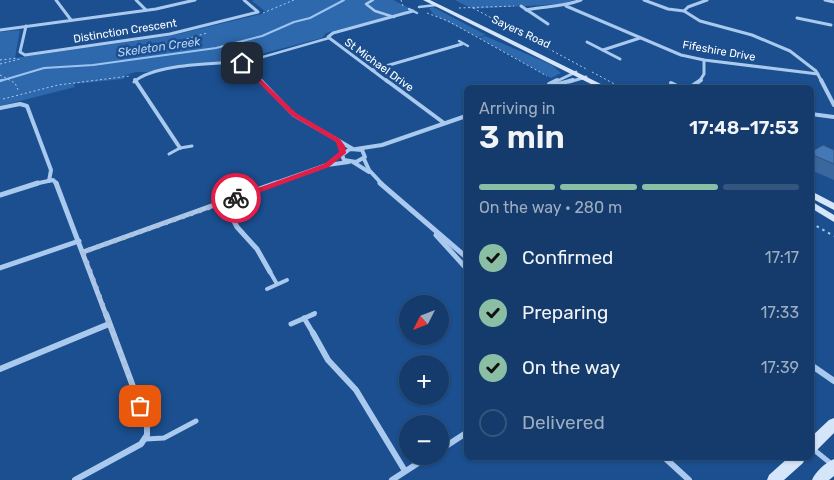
<!DOCTYPE html>
<meta charset="utf-8">
<style>
:root{--surface:#143b6b;--page:#214673;--text:#f1f3f6;--muted:#9dadc1;--line:#33557e;--accent:#8abfa5}
body{margin:0;font-family:Rubik,sans-serif;background:var(--page);color:var(--text);height:100vh;display:flex;flex-direction:column;font-size:19px;white-space:nowrap}
*{box-sizing:border-box;margin:0}
p{font-size:16px;color:var(--muted)}
.icon{flex:none;width:28px;height:28px;fill:none;stroke:currentColor;stroke-width:2;stroke-linecap:round;stroke-linejoin:round}
.map{position:relative;flex:1;overflow:hidden}
.panel{position:absolute;left:464px;top:85px;width:350px;height:375px;display:flex;flex-direction:column;background:var(--surface);border-radius:8px;box-shadow:0 1px 4px #0004,0 0 0 1px var(--line)}
.panel>*{flex:none}
.needle{width:32px;rotate:228deg}
.buttons{position:absolute;left:399px;top:295px;display:grid;gap:10px}
.buttons a{display:grid;place-items:center;width:50px;height:50px;border-radius:50%;background:var(--surface);box-shadow:0 1px 4px #0004,0 0 0 1px var(--line);font-size:25px}
.pin{position:absolute;display:grid;place-items:center;width:42px;height:42px;color:#fff;margin:-21px;border-radius:10px;box-shadow:0 2px 8px #0006}
.courier{position:absolute;display:grid;place-items:center;width:50px;height:50px;margin:-25px;border:4px solid #e11d48;border-radius:50%;background:#fff;color:#222;box-shadow:0 1px 6px #0007}
.overview em{font-style:normal;font-weight:600}
.overview div{display:flex;flex-direction:column-reverse}
.overview{display:flex;align-items:center;justify-content:space-between;height:85px;padding:0 15px}
h1{font-size:32px;font-weight:600;line-height:38px}
.bar{display:grid;grid-template-columns:repeat(4,1fr);gap:8px 5px;align-content:center;height:60px;padding:0 15px}
.bar i{height:6px;border-radius:4px;background:var(--line)}
.bar .current{background:var(--accent)}
.bar p{grid-column:span 4}
ol{padding:0 15px;list-style:none}
li{display:flex;align-items:center;gap:15px;height:55px}
li p{margin-inline-start:auto}
li .icon{padding:5px;border-radius:50%;background:var(--accent);color:#111;stroke-width:4}
li:last-child{color:var(--muted)}
li i{width:28px;height:28px;border:2px solid var(--line);border-radius:50%}
.map>svg:first-child{display:block}
.green{fill:#2e69ad}
.lines{fill:none;stroke-linecap:round;stroke-linejoin:round}
.stream-far1{stroke:#9cc4f0;stroke-width:2}
.stream{stroke:#9cc4f0;stroke-width:2.5}
.path-far1{stroke:#a9c9ee;stroke-width:1;stroke-dasharray:2 2.5;stroke-linecap:butt}
.path{stroke:#a9c9ee;stroke-width:2;stroke-dasharray:2.5 4;stroke-linecap:butt}
.lane-far3{stroke:#a9c9ee;stroke-width:2.5}
.lane-far2{stroke:#a9c9ee;stroke-width:3}
.lane-far1{stroke:#a9c9ee;stroke-width:4}
.lane{stroke:#a9c9ee;stroke-width:5}
.street-far3{stroke:#a9c9ee;stroke-width:3}
.street-far2{stroke:#a9c9ee;stroke-width:4}
.street-far1{stroke:#a9c9ee;stroke-width:5}
.street{stroke:#a9c9ee;stroke-width:6}
.secondary{fill:#d6e6fa;fill-rule:evenodd}
.wall{fill:#3a679d}
.building{fill:#4478b7;stroke:#305480}
.route{fill:#e11d48}
.done{stroke:#afc1d8;stroke-width:5;stroke-dasharray:0 9}
.labels{text-anchor:middle;dominant-baseline:central;stroke-width:5;stroke-linejoin:round;paint-order:stroke}
.far-street-label{font-size:11px;fill:#fff;stroke:#1b4f8f}
.far-water-label{font-size:12px;font-style:italic;fill:#b5d3f5;stroke:#1b4f8f}
</style>
<div class="map">
<svg width="834" height="480" viewBox="0 0 834 480">
<rect width="100%" height="100%" fill="#1b4f8f"/>
<g class="green">
<polygon points="254,0 393,0 409,8 405,13 326,33 322,38 241,59 153,72 136,72 126,75 123,79 74,84 75,87 0,106 0,32 20,30 15,58 170,36 265,13 266,12 252,1"/>
<polygon points="455,0 574,0 561,4 472,9"/>
<polygon points="433,7 486,35 478,37 434,15 429,8"/>
<polygon points="485,36 552,65 561,73 551,78 479,38"/>
</g>
<g class="lines">
<polyline class="stream-far1" points="0,81 44,68 93,65 216,48 262,36 294,22 310,18 344,0"/>
<polyline class="stream" points="0,81 2,80"/>
<g class="path-far1">
<polyline points="401,0 403,6"/>
<polyline points="459,8 514,6"/>
<polyline points="473,8 588,70"/>
<polyline points="263,13 294,0"/>
<polyline points="427,13 448,21 547,76"/>
<polyline points="138,47 176,42 207,33"/>
<polyline points="0,60 18,58"/>
<polyline points="0,64 20,59"/>
<polyline points="592,72 622,88"/>
<polyline points="0,75 15,83 19,92"/>
<polyline points="3,99 58,85 130,76"/>
</g>
<polyline class="path" points="811,223 834,236"/>
<g class="lane-far3">
<polyline points="373,0 366,4 375,11 394,17"/>
<polyline points="419,7 436,5"/>
<polyline points="409,9 417,13"/>
<polyline points="459,41 468,46"/>
<polyline points="242,63 329,38"/>
</g>
<polyline class="lane-far2" points="169,154 180,148 192,146"/>
<g class="lane-far1">
<polyline points="270,272 277,284"/>
<polyline points="267,289 287,280"/>
<polyline points="311,315 315,313"/>
</g>
<g class="lane">
<polyline points="304,318 313,333"/>
<polyline points="291,324 314,314"/>
<polyline points="146,439 164,438 196,421"/>
<polyline points="813,449 834,466"/>
</g>
<g class="street-far3">
<polyline points="56,0 71,20"/>
<polyline points="136,0 146,10"/>
<polyline points="644,0 668,9 684,11 700,21 752,35 790,51 816,71 822,82"/>
<polyline points="825,0 834,2"/>
<polyline points="521,6 548,24"/>
<polyline points="566,6 681,55 704,60 818,74"/>
<path d="M526,10c19,-4 37,-3 55,-10"/>
<polyline points="684,11 688,7 707,0"/>
<polyline points="797,18 831,25"/>
<polyline points="26,26 20,52 25,55 170,34 258,12 244,0"/>
<polyline points="0,30 156,9 195,0"/>
<polyline points="587,42 620,59"/>
<polyline points="603,50 640,38"/>
<polyline points="372,70 462,44"/>
<path d="M134,82c20,-18 77,-18 104,-20l7,3 16,17"/>
<polyline points="388,82 328,37 333,33 413,11"/>
<polyline points="555,82 576,72"/>
<polyline points="569,82 586,77"/>
<polyline points="699,82 704,74 704,60"/>
</g>
<g class="street-far2">
<polyline points="135,80 180,148"/>
<polyline points="260,80 294,115 353,149"/>
<polyline points="386,80 444,123"/>
<polyline points="821,80 834,105"/>
<polyline points="671,83 681,88"/>
<polyline points="549,84 557,80"/>
<polyline points="544,88 573,80"/>
<polyline points="689,88 701,80"/>
<polyline points="0,108 20,104 27,106 51,170 49,181"/>
<polyline points="811,114 834,117"/>
<polygon points="350,149 362,150 365,157 356,162 344,160 342,155"/>
<polyline points="356,149 382,145 466,116"/>
<polyline points="364,159 369,170 382,184"/>
<polyline points="353,162 369,172"/>
<polyline points="34,184 53,180 57,184"/>
<polyline points="273,184 327,165 349,162"/>
</g>
<g class="street-far1">
<polyline points="56,183 106,315"/>
<polyline points="380,183 466,257"/>
<polyline points="0,195 38,183"/>
<polyline points="224,202 237,227 257,249 270,272"/>
<polyline points="436,235 466,268"/>
<polyline points="83,252 276,183"/>
<polyline points="0,268 79,241"/>
</g>
<g class="street">
<polyline points="313,333 328,360 356,390 405,471"/>
<polyline points="811,365 834,381"/>
<polyline points="0,369 109,324"/>
<polyline points="440,450 466,433"/>
<polyline points="665,458 689,480"/>
<polyline points="75,480 141,444 147,435 147,424 106,314"/>
<polyline points="392,480 429,456"/>
</g>
<g class="secondary">
<polygon points="423,0 430,0 609,88 599,88"/>
<polygon points="811,191 834,203 834,210 811,198"/>
<polygon points="811,201 834,215 834,222 811,208"/>
<polygon points="834,418 834,433 816,451 811,452 811,437 829,420"/>
<polygon points="788,458 805,458 803,463 784,480 767,480 769,475"/>
<path d="M834,459v17l-5,4h-17c3,-8 13,-17 22,-21z"/>
</g>
</g>
<polygon class="wall" points="834,150 834,180 811,170 811,152"/>
<polygon class="building" points="823,145 834,150 834,164 811,154 811,152"/>
<polygon class="route" points="242,61 296,113 340,139 345,146 346,153 329,167 236,201 233,200 233,197 324,164 339,152 336,142 292,116 240,64"/>
<g class="lines">
<polyline class="done" points="140,406 83,252 236,198"/>
</g>
<g class="labels">
<g class="far-street-label">
<text transform="translate(125 31) rotate(-9)">Distinction Crescent</text>
<text transform="translate(521 32) rotate(25)">Sayers Road</text>
<text transform="translate(719 51) rotate(10)">Fifeshire Drive</text>
<text transform="translate(379 65) rotate(36)">St Michael Drive</text>
</g>
<g class="far-water-label">
<text transform="translate(159 47) rotate(-8)">Skeleton Creek</text>
</g>
</g>
</svg>
<div class="buttons">
<a><svg class="needle" viewBox="-14 -14 28 28"><path d="M0-13l5 13h-10z" fill="#e53935"/><path d="M0 13l5-13h-10z" fill="#9dadc1"/></svg></a>
<a>+</a>
<a>−</a>
</div>
<div class="pin" style="left:140px;top:406px;background:#ea580c"><svg class="icon" aria-label="bag" viewBox="0 0 24 24"><path d="M5 8h14l-1 12H6zM9 8a3 3 0 0 1 6 0"/></svg></div>
<div class="pin" style="left:242px;top:63px;background:#1f2937"><svg class="icon" aria-label="home" viewBox="0 0 24 24"><path d="M3 11l9-7 9 7M6 9v11h12V9"/></svg></div>
<div class="courier" style="left:236px;top:198px"><svg class="icon" aria-label="bike" viewBox="0 0 24 24"><circle cx="6" cy="16" r="4"/><circle cx="18" cy="16" r="4"/><path d="M6 16l4-8h5l3 8M10 8l3 8H6M13 5h3"/></svg></div>
<section class="panel">
<div class="overview"><div><h1>3 min</h1><p>Arriving in</p></div><em>17:48–17:53</em></div>
<div class="bar"><i class="current"></i><i class="current"></i><i class="current"></i><i></i><p>On the way · 280 m</p></div>
<ol>
<li><svg class="icon" aria-label="check" viewBox="0 0 24 24"><path d="M5 12l5 5 9-10"/></svg>Confirmed<p>17:17</p></li>
<li><svg class="icon" aria-label="check" viewBox="0 0 24 24"><path d="M5 12l5 5 9-10"/></svg>Preparing<p>17:33</p></li>
<li><svg class="icon" aria-label="check" viewBox="0 0 24 24"><path d="M5 12l5 5 9-10"/></svg>On the way<p>17:39</p></li>
<li><i></i>Delivered</li>
</ol>
</section>
</div>
